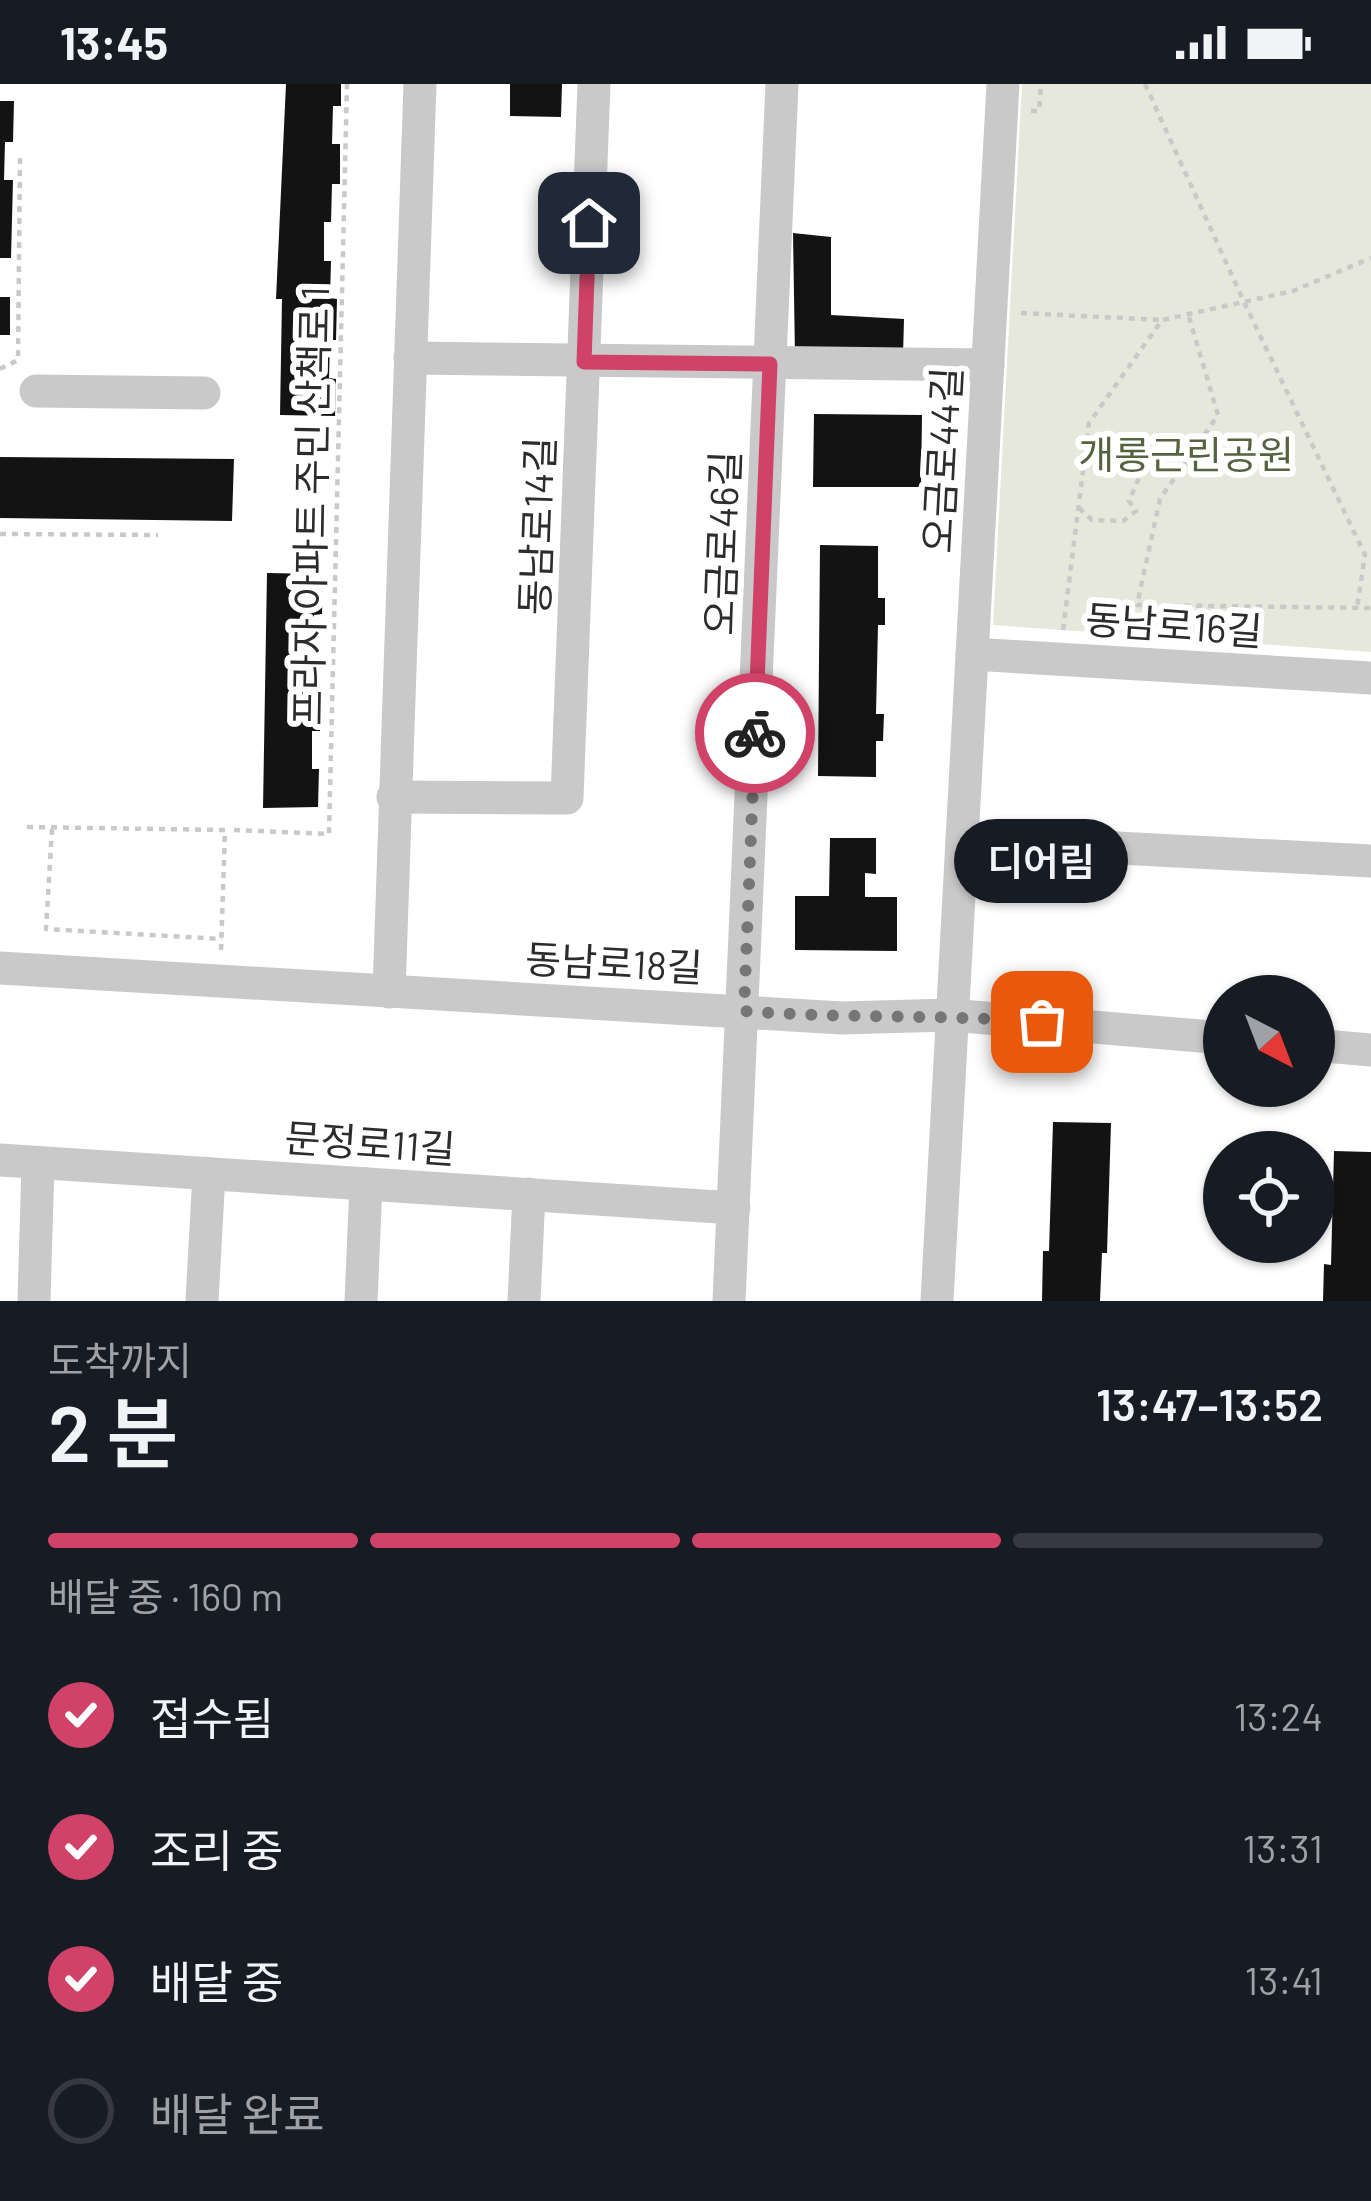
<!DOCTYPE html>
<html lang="ko">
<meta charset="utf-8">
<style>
:root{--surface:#171b24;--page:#242831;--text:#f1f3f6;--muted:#9ea1a6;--line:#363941;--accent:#d04267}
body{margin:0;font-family:Barlow,"Noto Sans KR",sans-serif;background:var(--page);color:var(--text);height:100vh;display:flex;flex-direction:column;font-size:45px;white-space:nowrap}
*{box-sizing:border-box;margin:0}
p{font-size:39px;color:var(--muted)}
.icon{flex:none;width:66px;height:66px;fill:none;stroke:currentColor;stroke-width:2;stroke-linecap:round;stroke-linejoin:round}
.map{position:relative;height:1217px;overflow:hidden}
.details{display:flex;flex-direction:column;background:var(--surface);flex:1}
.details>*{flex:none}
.needle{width:78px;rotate:138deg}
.controls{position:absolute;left:1203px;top:891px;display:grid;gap:24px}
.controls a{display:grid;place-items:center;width:132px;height:132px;border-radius:50%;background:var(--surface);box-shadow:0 3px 9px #0004;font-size:60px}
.pin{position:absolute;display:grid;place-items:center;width:102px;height:102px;color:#fff;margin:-51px;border-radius:24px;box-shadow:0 6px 18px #0006}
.courier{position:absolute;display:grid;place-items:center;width:120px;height:120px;margin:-60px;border:9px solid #d04267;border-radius:50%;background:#fff;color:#222;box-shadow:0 3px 15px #0007}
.bubble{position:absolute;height:84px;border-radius:42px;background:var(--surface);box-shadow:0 3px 9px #0004;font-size:39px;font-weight:600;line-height:84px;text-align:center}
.head em{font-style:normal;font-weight:600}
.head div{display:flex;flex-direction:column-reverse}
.head{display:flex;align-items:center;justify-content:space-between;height:204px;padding:0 48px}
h1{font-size:78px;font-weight:600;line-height:90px}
.bar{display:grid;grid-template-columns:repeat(4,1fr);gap:18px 12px;align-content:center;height:144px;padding:0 48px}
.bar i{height:15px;border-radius:9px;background:var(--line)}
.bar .current{background:var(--accent)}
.bar p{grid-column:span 4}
ol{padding:0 48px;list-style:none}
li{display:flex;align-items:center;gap:36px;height:132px}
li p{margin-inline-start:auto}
li .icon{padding:12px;border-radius:50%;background:var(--accent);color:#fff;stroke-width:4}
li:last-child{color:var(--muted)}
li i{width:66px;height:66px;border:6px solid var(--line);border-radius:50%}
.status{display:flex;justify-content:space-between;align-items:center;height:84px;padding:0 60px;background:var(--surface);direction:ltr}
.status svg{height:33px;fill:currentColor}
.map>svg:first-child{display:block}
.green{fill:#e5e8db}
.building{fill:#131313}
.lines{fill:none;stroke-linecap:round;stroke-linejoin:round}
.path{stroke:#c9c9c9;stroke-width:4.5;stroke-dasharray:6 6;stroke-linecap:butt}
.minor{stroke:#c9c9c9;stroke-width:33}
.done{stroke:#767676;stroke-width:12;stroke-dasharray:0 21.6}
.route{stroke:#d04267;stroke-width:15}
.labels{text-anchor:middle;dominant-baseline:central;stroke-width:12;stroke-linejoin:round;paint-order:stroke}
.park-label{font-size:39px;fill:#56633f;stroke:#fff}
.street-label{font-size:39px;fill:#2c2c2c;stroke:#fff}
</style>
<div class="status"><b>13:45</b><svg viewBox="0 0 49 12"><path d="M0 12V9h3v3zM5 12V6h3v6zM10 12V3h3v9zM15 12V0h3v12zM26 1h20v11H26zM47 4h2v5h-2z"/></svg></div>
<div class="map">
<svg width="1371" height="1217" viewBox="0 0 1371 1217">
<rect width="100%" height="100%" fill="#fff"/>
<polygon class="green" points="1022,0 1371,0 1371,568 993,541"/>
<g class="building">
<polygon points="286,0 341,0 341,22 333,22 332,60 340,60 340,100 332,100 331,138 324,138 324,177 331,177 330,214 337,215 336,256 330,256 329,294 336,295 335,332 280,331 282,215 276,215"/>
<polygon points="510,0 562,0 561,33 510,32"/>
<polygon points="0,17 14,17 13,58 5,58 4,96 13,96 11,174 0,174"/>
<polygon points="793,149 831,153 831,231 904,235 903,272 795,272"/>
<rect x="0" y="213" width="10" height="38"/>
<polygon points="814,330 922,331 921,403 813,403"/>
<polygon points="0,373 234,375 232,437 0,434"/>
<polygon points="820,461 878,462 878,514 885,514 885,541 878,541 876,630 884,630 883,657 876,657 876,693 818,692"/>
<polygon points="267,489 323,490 322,530 314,531 313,568 321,569 320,647 312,647 312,685 319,685 318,723 263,724"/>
<polygon points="830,754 876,754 876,790 865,789 865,813 897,813 897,867 795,866 795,812 829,812"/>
<polygon points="1053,1038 1111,1039 1107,1169 1102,1169 1100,1217 1042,1217 1043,1167 1049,1167"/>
<polygon points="1334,1067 1371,1068 1371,1217 1323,1217 1324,1180 1331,1181"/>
</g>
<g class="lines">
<g class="path">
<polyline points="1145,0 1244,218 1365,471 1357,524"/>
<polyline points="1031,27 1039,27 1041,0"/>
<polyline points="1021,229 1162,236"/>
<polyline points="1189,233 1218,331 1160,415 1137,521 1371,524"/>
<polyline points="0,285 18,276 20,72"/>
<path d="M1079,424l13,12 31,1 13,-10 -7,-10 13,-30 -1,-18c-15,-15 -33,-15 -54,-10"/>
<polyline points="0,450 158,451"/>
<polyline points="1063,546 1089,339 1162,236 1293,207 1371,174"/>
<polyline points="27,743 225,746 221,867"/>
<polyline points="52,745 46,845 222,855"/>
<polyline points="234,746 329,750 347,0"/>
</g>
<g class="minor">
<polyline points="410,274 988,281"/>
<polyline points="36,307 204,309"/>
<polyline points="972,570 1371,594"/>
<polyline points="393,713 567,714 594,0"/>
<polyline points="962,756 1371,777"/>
<polyline points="0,884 842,934 950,931 1224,954"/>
<polyline points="389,908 420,0"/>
<polyline points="1314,961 1371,966"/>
<polyline points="0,1076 734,1124"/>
<polyline points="34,1217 38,1079"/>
<polyline points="202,1217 209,1090"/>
<polyline points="361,1217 366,1100"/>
<polyline points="524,1217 529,1110"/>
<polyline points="729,1217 782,0"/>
<polyline points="937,1217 1003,0"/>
</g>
</g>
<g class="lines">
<path class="done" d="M755,649l-11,278c99,8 198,3 298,11"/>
<polyline class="route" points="589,139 584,278 770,280 755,649"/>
</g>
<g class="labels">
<g class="park-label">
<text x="1186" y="369">개롱근린공원</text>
</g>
<g class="street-label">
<text transform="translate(941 376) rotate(-87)">오금로44길</text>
<text transform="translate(310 422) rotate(-89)">프라자 아파트 주민 산책로 1</text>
<text transform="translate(536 442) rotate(-88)">동남로14길</text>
<text transform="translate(721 459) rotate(-88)">오금로46길</text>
<text transform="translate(1174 540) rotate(4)">동남로16길</text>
<text transform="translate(614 878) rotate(3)">동남로18길</text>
<text transform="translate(370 1058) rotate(4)">문정로11길</text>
</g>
</g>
</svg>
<div class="controls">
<a><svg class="needle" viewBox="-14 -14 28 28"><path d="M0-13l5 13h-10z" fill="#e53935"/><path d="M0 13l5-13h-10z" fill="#9ea1a6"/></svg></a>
<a><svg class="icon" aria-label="locate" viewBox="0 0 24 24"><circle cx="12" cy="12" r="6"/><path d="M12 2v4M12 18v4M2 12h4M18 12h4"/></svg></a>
</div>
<div class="pin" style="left:1042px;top:938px;background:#ea580c"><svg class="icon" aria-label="bag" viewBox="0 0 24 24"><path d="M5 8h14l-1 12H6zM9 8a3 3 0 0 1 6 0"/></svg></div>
<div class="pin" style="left:589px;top:139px;background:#1f2937"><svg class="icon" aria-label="home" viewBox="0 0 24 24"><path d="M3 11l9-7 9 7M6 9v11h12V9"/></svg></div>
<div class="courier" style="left:755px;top:649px"><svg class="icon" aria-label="bike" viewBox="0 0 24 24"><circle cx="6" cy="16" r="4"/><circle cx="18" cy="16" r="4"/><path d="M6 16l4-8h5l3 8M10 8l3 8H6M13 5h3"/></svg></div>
<div class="bubble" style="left:954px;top:735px;width:174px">디어림</div>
</div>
<section class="details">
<div class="head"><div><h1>2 분</h1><p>도착까지</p></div><em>13:47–13:52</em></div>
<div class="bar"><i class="current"></i><i class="current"></i><i class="current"></i><i></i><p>배달 중 · 160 m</p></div>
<ol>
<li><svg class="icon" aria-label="check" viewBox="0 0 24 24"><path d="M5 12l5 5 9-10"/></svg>접수됨<p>13:24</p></li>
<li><svg class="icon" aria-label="check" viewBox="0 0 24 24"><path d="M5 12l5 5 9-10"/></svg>조리 중<p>13:31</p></li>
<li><svg class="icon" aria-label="check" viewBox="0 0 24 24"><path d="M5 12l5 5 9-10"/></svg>배달 중<p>13:41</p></li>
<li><i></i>배달 완료</li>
</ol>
</section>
